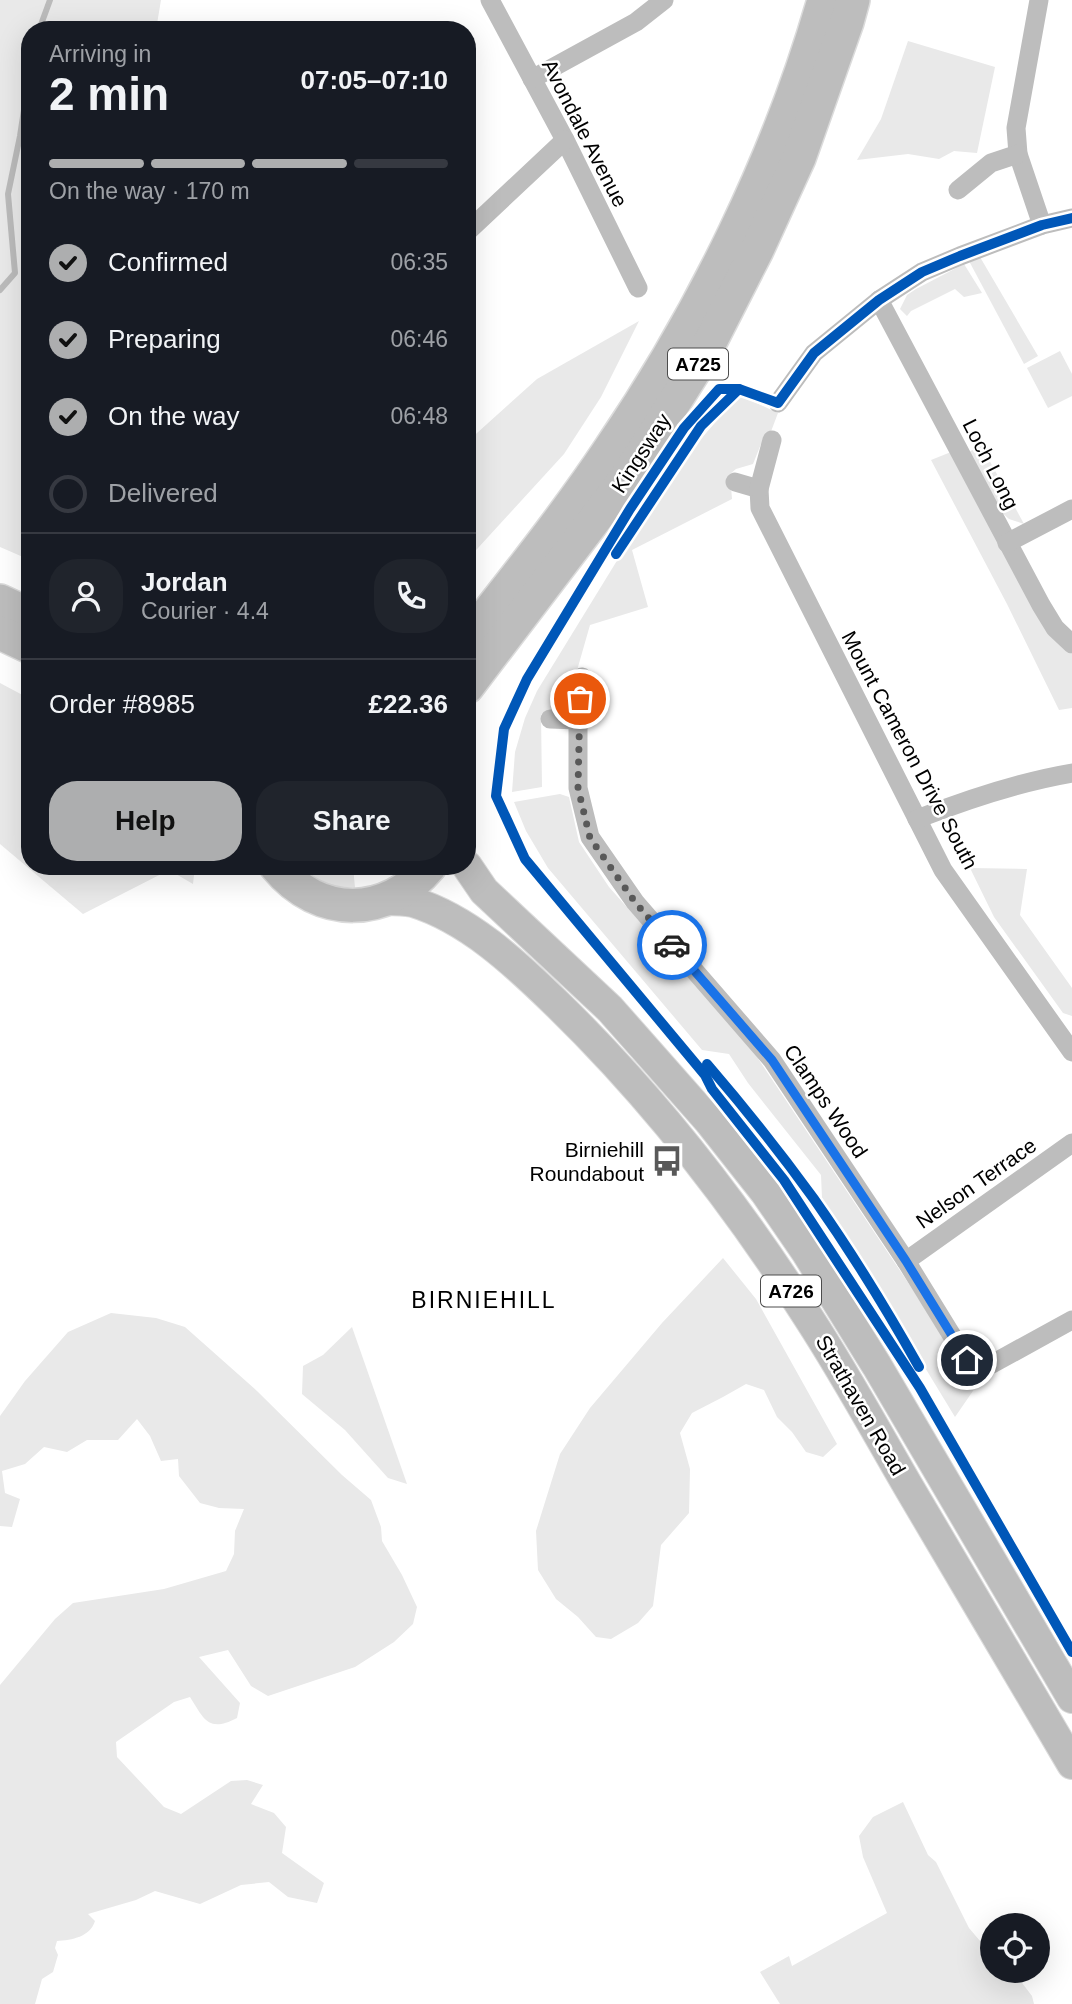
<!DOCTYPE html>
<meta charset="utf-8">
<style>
:root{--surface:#171b24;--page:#20242c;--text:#f1f3f6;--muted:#9ea1a6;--line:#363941;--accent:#adaeaf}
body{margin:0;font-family:Helvetica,sans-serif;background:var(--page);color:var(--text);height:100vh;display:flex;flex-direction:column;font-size:26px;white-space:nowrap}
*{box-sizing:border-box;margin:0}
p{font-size:23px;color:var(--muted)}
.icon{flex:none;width:38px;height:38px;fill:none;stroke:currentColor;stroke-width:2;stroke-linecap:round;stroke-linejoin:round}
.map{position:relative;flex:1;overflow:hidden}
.sheet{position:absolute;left:21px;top:21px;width:455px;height:854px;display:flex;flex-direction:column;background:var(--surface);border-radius:28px;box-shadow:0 7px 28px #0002}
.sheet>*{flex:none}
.buttons{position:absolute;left:980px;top:1913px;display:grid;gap:14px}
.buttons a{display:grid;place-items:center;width:70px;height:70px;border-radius:50%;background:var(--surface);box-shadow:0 7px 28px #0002;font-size:35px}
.pin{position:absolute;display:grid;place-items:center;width:60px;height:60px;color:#fff;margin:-30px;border:4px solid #fff;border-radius:50%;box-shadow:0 2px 7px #0007}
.courier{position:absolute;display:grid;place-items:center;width:70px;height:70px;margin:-35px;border:5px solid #1a73e8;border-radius:50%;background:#fff;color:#222;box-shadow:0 2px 9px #0007}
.head em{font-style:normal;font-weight:800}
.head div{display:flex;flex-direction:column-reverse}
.head{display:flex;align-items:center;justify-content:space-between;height:119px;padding:0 28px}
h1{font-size:46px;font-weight:800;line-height:52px}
.bar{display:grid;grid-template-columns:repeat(4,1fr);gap:10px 7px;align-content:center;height:84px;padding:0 28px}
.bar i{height:9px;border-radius:5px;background:var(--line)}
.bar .on{background:var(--accent)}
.bar p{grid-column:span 4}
.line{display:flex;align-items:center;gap:18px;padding:0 28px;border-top:2px solid var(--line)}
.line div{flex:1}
.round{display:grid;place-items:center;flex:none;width:74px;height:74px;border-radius:28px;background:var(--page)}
ol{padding:0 28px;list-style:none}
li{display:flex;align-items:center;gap:21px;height:77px}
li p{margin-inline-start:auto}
li .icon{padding:7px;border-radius:50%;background:var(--accent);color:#111;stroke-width:4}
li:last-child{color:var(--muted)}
li i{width:38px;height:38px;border:4px solid var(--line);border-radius:50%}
.action{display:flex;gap:14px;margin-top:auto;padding:14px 28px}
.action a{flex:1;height:80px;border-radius:28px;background:var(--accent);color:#111;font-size:28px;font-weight:800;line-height:80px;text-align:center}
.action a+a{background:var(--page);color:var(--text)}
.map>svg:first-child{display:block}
.green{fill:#e9e9e9}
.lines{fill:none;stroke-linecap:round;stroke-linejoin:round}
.stream{stroke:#bbb;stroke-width:6}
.primary-casing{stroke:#dbdbdb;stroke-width:32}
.highway-casing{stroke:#dbdbdb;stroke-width:36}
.street{stroke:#bdbdbd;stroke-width:19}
.primary{stroke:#bdbdbd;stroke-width:30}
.highway{stroke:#bdbdbd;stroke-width:33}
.cycleway-casing{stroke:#fff;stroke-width:15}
.cycleway{stroke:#0057b8;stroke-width:10}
.done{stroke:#595959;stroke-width:7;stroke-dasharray:0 12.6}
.route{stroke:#1a73e8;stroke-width:9}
.labels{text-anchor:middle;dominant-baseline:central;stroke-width:5;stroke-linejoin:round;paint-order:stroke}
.shield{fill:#fff;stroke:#4c4c4c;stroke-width:2}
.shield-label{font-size:19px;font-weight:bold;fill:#000}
.street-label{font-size:21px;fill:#000;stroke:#fff}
.poi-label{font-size:21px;fill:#000;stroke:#fff;text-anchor:end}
.neighbourhood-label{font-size:23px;letter-spacing:2px;fill:#000;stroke:#fff}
</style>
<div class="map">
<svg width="1072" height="2004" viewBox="0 0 1072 2004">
<rect width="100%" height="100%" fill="#fff"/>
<g class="green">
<polygon points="0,0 161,0 156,30 30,30 30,560 0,547"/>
<polygon points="908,41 995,67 977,153 954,151 939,159 908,154 857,160 881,119"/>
<polygon points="980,257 1038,356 1024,364 969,261"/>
<polygon points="964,264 982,293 964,297 955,289 911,311 907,316 900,309 907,295 916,289"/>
<polygon points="639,321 601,397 564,454 467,560 467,442 537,379"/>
<polygon points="1060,351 1072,374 1072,396 1048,408 1027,368"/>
<polygon points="739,395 778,413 767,442 761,444 753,464 736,469 730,474 732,499 632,550 648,607 590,625 568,702 559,711 541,714 542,787 512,792 515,752 525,718 537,691 618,559 700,440"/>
<polygon points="981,445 1024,524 1009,519 999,510 969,452"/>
<polygon points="951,452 1063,648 1072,654 1072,708 1059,710 1007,604 931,460"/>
<polygon points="0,683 30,699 30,866 195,866 193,884 169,870 83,914 0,844"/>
<polygon points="560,794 569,797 579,842 609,887 749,1045 913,1290 975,1388 955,1417 822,1198 821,1175 748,1083 729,1054 702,1050 548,868 526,831 514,802"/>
<path d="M299,866h54l2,22c-23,-1 -39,-6 -56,-22z"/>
<polygon points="970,868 1027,869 1020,915 1072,988 1072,1016 1063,1013 994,917"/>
<polygon points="723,1258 756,1299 837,1444 823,1457 806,1452 792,1432 777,1417 764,1390 746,1384 723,1397 692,1413 680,1433 690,1469 689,1513 661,1545 653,1606 638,1623 611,1639 596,1637 578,1617 556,1599 538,1570 536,1531 560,1454 590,1408 662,1323"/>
<path d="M111,1313l45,5 29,9 72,64 85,84 29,25 10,27 1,14 20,34 15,32 -4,17 -19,18 -39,25 -87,29 -17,-10 -23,-36 -29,7 41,46 -3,15c-29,15 -33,1 -47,-21l-16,5 -58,40 1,15 47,50 17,7 50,-33 16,-1 16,5 -12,19 23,9 12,14 -4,26 42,30 -7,20 -29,-6 -19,-15 -28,3 -41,19 -45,-13 -19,9 -48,14 7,7c-5,16 -23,19 -38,20l-2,7 3,7 -5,17 -11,7 -7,25h-35v-319l55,-66 18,-16 91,-14 62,-18 8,-17 1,-23 9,-22 -25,-1 -19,-5 -21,-27 -1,-17 -17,2 -11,-25 -13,-17 -19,21h-31l-20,12 -23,-5 -19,17 -23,7 3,22 15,6 -8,28 -12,-1v-110l25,-35 43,-49z"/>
<polygon points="352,1327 407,1484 388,1478 345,1430 302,1394 303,1366 323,1355"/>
<polygon points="903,1802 928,1855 936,1862 969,1928 992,1955 992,1970 1013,1971 1032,1996 1034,2004 780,2004 760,1972 789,1956 792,1966 887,1913 863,1857 859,1836 873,1817"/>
</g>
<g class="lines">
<g class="stream">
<polyline points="39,30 50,0"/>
<polyline points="0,290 15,273 8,194 20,136 30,71"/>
</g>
<defs>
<g id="primary">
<polyline points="467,866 484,891 610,1009 709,1121 765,1192 807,1253 877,1366 1072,1698"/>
<path d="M385,900c9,0 19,0 28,2 55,17 102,61 142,100 98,95 182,203 255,318 35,54 66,111 98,166 55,93 109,185 164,278"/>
</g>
<g id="highway">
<polyline points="0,601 30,615"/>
<polyline points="0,633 30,647"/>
<path d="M467,640c49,-63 99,-125 143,-191 92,-135 169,-292 214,-449"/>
<polyline points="467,687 627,477 701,360 757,250 799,158 847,22 853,0"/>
<path d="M276,866c43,53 111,52 154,0"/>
</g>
</defs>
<use href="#primary" class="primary-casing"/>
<use href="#highway" class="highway-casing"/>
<g class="street">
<polyline points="490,0 565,140 638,288"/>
<polyline points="1039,0 1016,128 1018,154 1042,225"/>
<polyline points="532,79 636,22 664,0"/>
<polyline points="958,190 991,163 1018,154"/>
<polyline points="467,232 565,140"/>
<polyline points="879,300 1041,605 1055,628 1072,644"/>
<polyline points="778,403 814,353 879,300 922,272 960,256 1042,225 1072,218"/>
<polyline points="735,482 759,489 760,508 943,870 1072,1052"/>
<polyline points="759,489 772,440"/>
<polyline points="1007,543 1072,509"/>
<polyline points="582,677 578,720 578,788 590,837 635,902 772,1060 906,1261 967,1360 992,1364 1072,1320"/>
<polyline points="550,719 578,720"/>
<path d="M917,819c51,-20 102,-37 155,-46"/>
<polyline points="906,1261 1072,1143"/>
</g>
<use href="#primary" class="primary"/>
<use href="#highway" class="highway"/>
<defs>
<g id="cycleway">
<polyline points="1072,218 1042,225 960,256 922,272 879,300 814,353 778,403 739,389 719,389 684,428 630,509 527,679 504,729 496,796 525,859 705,1075 712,1089 784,1180 920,1388 1072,1652"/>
<polyline points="616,554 701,426 739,389"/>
<path d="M707,1064c37,43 73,88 107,135 38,54 73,111 105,168"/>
</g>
</defs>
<use href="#cycleway" class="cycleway-casing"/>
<use href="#cycleway" class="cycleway"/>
</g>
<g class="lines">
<polyline class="done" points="580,699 578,788 590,838 635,902 672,945"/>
<polyline class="route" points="672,945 772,1060 906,1261 967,1360"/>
</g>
<defs>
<symbol id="bus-bare" viewBox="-9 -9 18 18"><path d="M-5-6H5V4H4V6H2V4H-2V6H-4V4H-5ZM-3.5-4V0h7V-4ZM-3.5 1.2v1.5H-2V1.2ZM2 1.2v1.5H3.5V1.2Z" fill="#595959" stroke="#fff" stroke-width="2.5" paint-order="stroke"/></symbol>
</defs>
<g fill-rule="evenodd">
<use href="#bus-bare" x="645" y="1139" width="44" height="44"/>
</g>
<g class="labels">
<g class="shield">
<rect x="668" y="348.5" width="60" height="31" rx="5"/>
<rect x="761" y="1275.5" width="60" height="31" rx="5"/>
</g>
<g class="shield-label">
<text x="698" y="364">A725</text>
<text x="791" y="1291">A726</text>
</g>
<g class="street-label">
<text transform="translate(585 133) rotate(63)">Avondale Avenue</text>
<text transform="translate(641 453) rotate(-57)">Kingsway</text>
<text transform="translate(991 464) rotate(63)">Loch Long</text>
<text transform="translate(910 750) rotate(62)">Mount Cameron Drive South</text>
<text transform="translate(826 1101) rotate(56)">Clamps Wood</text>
<text transform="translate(976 1183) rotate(-35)">Nelson Terrace</text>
<text transform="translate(861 1405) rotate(60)">Strathaven Road</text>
</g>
<g class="poi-label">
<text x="644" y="1149">Birniehill<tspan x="644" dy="24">Roundabout</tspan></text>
</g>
<g class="neighbourhood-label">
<text x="484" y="1300">BIRNIEHILL</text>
</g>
</g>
</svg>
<div class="buttons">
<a><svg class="icon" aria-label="locate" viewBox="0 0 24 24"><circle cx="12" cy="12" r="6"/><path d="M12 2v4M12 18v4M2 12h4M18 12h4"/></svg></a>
</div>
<div class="pin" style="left:580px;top:699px;background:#ea580c"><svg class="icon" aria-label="bag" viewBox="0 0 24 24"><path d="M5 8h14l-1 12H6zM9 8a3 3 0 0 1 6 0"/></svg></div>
<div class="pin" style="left:967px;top:1360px;background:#1f2937"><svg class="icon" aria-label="home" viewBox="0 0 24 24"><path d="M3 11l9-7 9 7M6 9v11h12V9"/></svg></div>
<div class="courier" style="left:672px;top:945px"><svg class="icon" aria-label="car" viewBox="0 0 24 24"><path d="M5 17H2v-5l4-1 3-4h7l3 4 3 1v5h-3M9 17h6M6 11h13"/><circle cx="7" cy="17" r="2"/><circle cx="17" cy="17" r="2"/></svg></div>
<section class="sheet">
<div class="head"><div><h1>2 min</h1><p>Arriving in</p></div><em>07:05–07:10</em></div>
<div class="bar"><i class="on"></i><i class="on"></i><i class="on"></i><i></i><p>On the way · 170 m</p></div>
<ol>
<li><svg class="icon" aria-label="check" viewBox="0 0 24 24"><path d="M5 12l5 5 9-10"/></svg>Confirmed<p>06:35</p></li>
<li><svg class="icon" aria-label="check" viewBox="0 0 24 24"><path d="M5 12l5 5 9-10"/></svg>Preparing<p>06:46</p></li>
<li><svg class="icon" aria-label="check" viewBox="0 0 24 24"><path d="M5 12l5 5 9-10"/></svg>On the way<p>06:48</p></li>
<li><i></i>Delivered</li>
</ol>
<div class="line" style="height:126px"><a class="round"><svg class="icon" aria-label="person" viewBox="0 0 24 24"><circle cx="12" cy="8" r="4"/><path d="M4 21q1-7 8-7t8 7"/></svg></a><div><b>Jordan</b><p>Courier · 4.4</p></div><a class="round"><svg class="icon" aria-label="phone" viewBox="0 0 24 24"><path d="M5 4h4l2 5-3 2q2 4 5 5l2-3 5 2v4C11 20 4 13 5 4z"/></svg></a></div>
<div class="line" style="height:91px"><div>Order #8985</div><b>£22.36</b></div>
<div class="action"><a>Help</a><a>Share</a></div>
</section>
</div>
